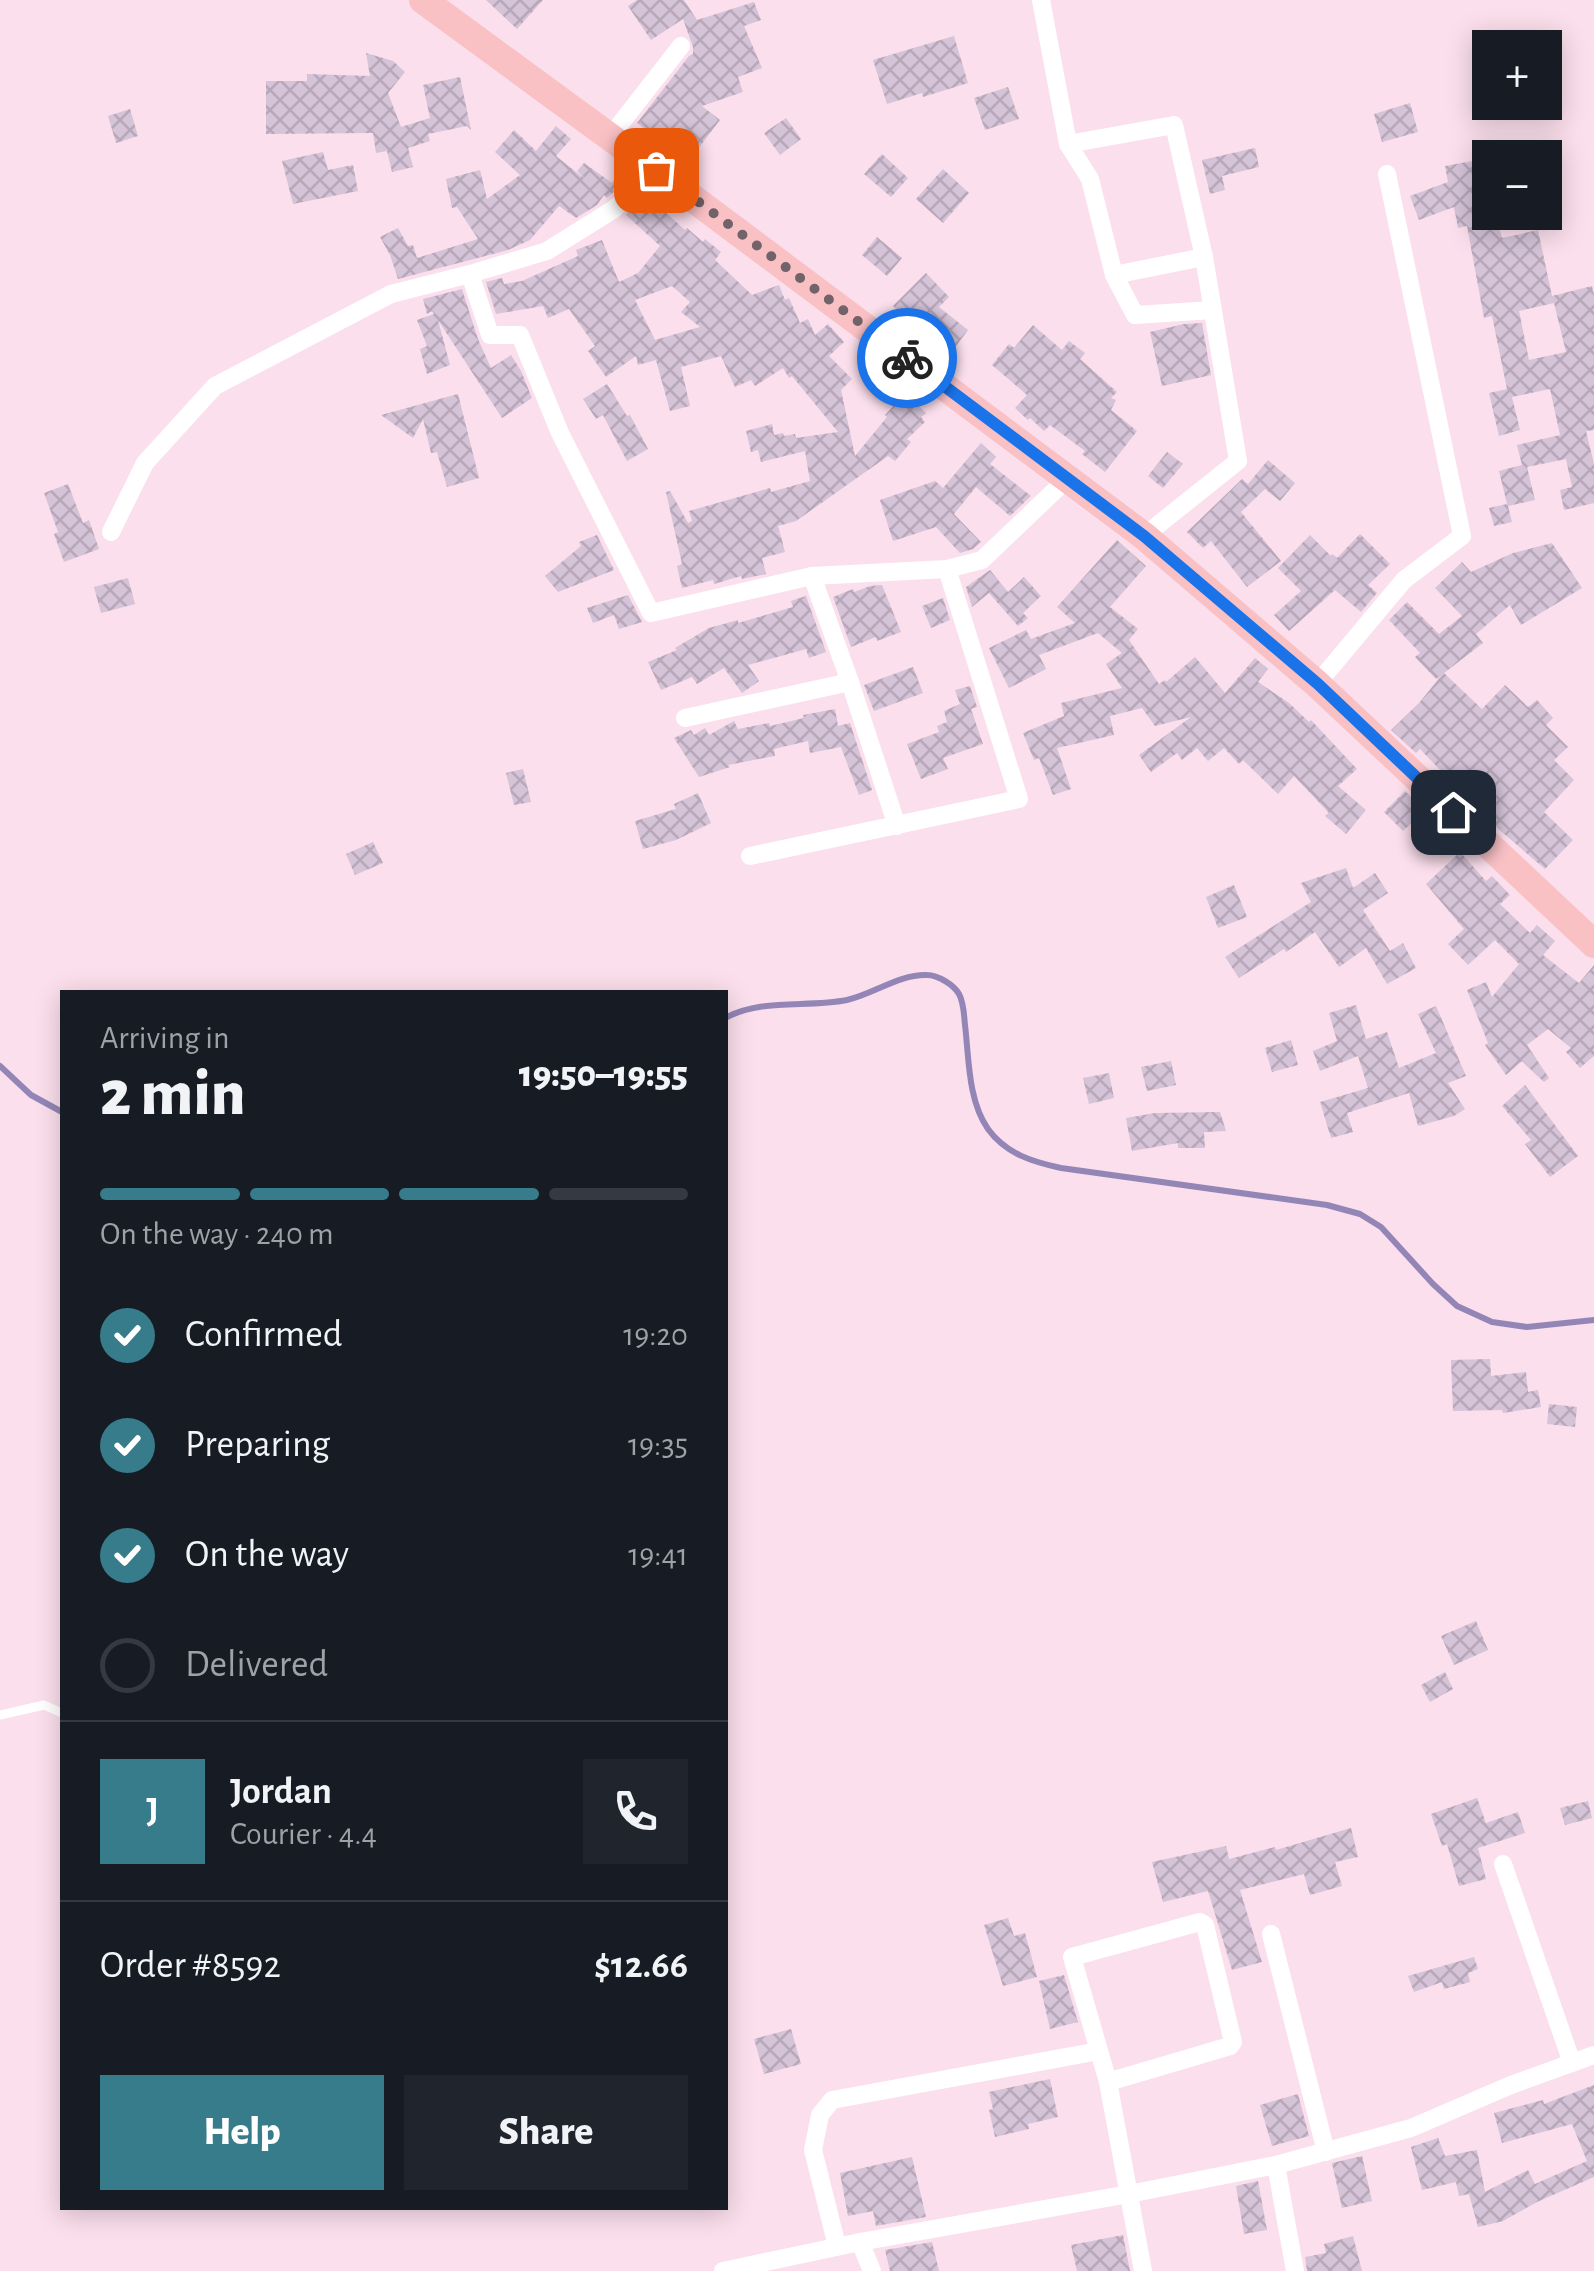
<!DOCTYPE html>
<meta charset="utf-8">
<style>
:root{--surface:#171b24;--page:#20242c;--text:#f1f3f6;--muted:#9ea1a6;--line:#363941;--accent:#377c8a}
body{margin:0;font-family:"Alegreya Sans",sans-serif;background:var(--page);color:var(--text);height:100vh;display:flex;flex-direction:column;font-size:38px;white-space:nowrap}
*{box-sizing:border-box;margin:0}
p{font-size:32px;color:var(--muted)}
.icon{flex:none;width:55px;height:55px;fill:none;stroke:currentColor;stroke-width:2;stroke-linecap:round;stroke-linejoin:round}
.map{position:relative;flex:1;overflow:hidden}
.sheet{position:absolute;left:60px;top:990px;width:668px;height:1220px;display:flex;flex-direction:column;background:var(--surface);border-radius:0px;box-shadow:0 5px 25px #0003}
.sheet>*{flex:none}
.controls{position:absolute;left:1472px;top:30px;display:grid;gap:20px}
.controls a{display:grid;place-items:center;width:90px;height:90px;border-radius:0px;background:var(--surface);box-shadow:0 5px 25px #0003;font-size:50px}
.pin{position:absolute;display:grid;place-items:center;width:85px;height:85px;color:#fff;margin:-42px;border-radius:20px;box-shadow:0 5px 15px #0006}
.courier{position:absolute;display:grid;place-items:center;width:100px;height:100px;margin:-50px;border:8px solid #1a73e8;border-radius:50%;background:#fff;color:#222;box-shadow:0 2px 12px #0007}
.head em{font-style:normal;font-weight:800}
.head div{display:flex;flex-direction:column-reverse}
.head{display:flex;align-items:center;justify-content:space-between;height:170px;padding:0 40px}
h1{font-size:65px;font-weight:800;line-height:75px}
.bar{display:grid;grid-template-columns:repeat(4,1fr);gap:15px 10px;align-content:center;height:120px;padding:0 40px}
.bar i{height:12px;border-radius:8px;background:var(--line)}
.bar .active{background:var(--accent)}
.bar p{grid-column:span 4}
.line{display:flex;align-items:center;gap:25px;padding:0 40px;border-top:2px solid var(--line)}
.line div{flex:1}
.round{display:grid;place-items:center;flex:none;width:105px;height:105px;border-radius:0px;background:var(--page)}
ol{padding:0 40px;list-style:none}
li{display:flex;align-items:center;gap:30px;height:110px}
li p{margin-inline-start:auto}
li .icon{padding:10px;border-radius:50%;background:var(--accent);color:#fff;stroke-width:4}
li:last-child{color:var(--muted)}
li i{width:55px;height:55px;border:5px solid var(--line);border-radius:50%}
.button{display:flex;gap:20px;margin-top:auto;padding:20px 40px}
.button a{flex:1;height:115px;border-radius:0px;background:var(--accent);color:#fff;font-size:40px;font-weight:800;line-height:115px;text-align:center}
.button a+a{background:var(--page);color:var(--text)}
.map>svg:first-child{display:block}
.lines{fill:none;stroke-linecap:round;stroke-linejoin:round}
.stream{stroke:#9386b7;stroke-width:6}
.building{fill:url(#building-cross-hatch);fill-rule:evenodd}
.lane{stroke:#fff;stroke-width:9}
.street{stroke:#fff;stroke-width:18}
.primary{stroke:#fac1c5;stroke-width:28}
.done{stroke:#726269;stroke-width:10;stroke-dasharray:0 18}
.route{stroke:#1a73e8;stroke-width:12}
</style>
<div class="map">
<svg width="1594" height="2271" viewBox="0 0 1594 2271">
<defs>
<pattern id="building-cross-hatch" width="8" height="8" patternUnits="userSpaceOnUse" patternTransform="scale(2.5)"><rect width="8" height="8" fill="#d5c3d8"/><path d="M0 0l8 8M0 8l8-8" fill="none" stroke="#b7a7b9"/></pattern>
</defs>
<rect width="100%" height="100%" fill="#fbdfec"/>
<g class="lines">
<g class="stream">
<path d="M725,1018c38,-20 81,-10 122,-18 27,-6 52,-26 80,-25 11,0 27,10 32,19 5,9 5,22 6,31 4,33 3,76 23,104 18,25 45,33 73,39l266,37 33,9 21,13 52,57 24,22 35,16 35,5 67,-7"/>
<polyline points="0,1066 31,1095 62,1112"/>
</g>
</g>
<g class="building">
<polygon points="486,0 543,0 517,29"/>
<polygon points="637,0 684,0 697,20 754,2 761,20 744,26 762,68 738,77 743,92 702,106 720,120 694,154 666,132 660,140 637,123 689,56 693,54 693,47 683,19 651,40 628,6"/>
<polygon points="954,36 968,83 923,97 922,93 887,104 873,60"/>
<polygon points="366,53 393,61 405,72 388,93 401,127 430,118 423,85 460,77 471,130 467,126 428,134 430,141 408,148 413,167 392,172 387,151 376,153 373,133 266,134 266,81 307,81 307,74 370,76"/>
<polygon points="1008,87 1019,119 985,130 974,98"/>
<polygon points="1410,103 1418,132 1382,142 1374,114"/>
<polygon points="130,109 138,136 116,143 108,116"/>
<polygon points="786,118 801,139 780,155 764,133"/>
<polygon points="556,126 571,139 556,156 585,179 577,171 584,163 612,183 614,180 621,185 607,198 604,195 597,205 576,218 559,206 530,240 508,250 398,279 390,255 380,237 398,228 408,246 413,245 417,258 478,239 457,207 452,208 446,179 480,170 487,199 520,175 495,152 514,130 536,151"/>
<polygon points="1255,148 1259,167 1222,176 1225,190 1210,194 1202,160"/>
<polygon points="323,152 328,170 353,165 358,191 293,204 282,161"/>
<polygon points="882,154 908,178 891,197 864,174"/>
<path d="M1484,159l6,30v23h5l7,26 36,-8 14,66 40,-10 2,9v135l-8,1 8,33v39l-30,7 -4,-20 12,-3 -6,-28 -39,8 8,33 -27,6 4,16 -18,4 -5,-18 18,-4 -8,-33 23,-6 -5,-20 43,-10 -10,-46 -38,8 8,33 -21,6 -10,-43 18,-4 -15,-73 -8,2 -17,-92 -9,2 -4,-21 -35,13 -9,-24 38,-14 -3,-16zM1554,303l12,49 -37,8 -10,-49z"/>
<polygon points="943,169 969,193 943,223 916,199"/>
<path d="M650,198l35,32 2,-2 16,14 2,-3 16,13 -6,8 37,35 27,-10 6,15 4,-2 11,25 8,-4 7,16 13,-11 16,18 -15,14 23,23 -11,11 14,66 32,-39 -2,-2 14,-15 6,7 8,-7 13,13 -5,4 4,5 -18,17 4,3 -16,19 -7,-5 -92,65 -18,5 2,6 -3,2 3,-1 5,19 -23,6 4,16 -24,5 -1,-3 -27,8 -1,-4 -31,8 -5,-22 5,-2 -16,-72 4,-1 18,32 4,-2 -3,-10 81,-23 1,4 39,-11 -5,-30 -44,11 -3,-12 -7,2 -5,-21 26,-7 2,11 9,-2 1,3 11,-2 1,4 42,-6 -46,-56 -3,2 -6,-10 -28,18 -4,-6 -16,7 -14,-31 -40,11 9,39 -20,5 -14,-51 -18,5 -2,-9 -30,21 -18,-26 7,-5 -26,-37 -21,9 -5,-12 -47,8 -10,-32 16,-4 2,6 18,-3 56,-25 -2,-6 26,-10 17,42 19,-9 22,-27 -34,-31 14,-14 4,3zM672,286l18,16 -9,10 19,15 -45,13 -20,-40z"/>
<polygon points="877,237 902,258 887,276 862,255"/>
<polygon points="926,273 949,297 939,307 968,330 951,353 917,328 916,329 893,306"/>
<polygon points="462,289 478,339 491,368 511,355 521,371 532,398 502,418 438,320 450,365 427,374 420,349 427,346 417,320 434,314 432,311 427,314 423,299"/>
<polygon points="1202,323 1211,375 1162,386 1150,332 1184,324"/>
<polygon points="1033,325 1062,350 1069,341 1085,353 1080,359 1117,392 1111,398 1116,400 1111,410 1137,431 1105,472 1082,454 1085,451 1050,425 1044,431 1030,418 1028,420 1015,408 1027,395 992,365 1009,344 1014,348"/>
<polygon points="607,384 627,416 630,415 648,449 627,461 603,415 596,419 583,399"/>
<polygon points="458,394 479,478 447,487 437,452 431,453 423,419 413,438 381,415"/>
<polygon points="981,443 996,457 990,464 1031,496 1010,516 976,487 954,514 981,542 973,549 960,553 936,527 893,541 880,500 935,481 943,488"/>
<polygon points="1167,452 1183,464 1163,488 1148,476"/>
<polygon points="1268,460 1295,483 1280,501 1265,489 1241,512 1281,561 1247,587 1211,541 1203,548 1187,532 1242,479 1248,484"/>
<polygon points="68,484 83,523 89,520 99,549 64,562 54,534 58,532 44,493"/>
<polygon points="1360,534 1390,564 1368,585 1377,593 1361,612 1335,590 1289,631 1274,615 1301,591 1278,568 1310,535 1331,556 1332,554 1337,558"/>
<polygon points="597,535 614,570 558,592 545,576 581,546 579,542"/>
<polygon points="1117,540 1146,566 1110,607 1138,629 1129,640 1159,684 1165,680 1166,682 1195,657 1225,693 1255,658 1268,669 1258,682 1289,703 1309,722 1311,720 1357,769 1338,786 1366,810 1346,834 1325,816 1329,813 1294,776 1278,794 1243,760 1239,764 1224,748 1208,761 1197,748 1182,760 1177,753 1151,772 1139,755 1191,717 1155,726 1142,708 1110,716 1114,735 1057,748 1071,789 1053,795 1039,758 1034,760 1023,733 1064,716 1061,703 1122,688 1106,664 1122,653 1098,633 1039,655 1046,669 1009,688 989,648 1026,630 1031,639 1075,623 1057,607"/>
<polygon points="1552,543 1582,588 1521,625 1510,605 1476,634 1483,643 1444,673 1482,709 1505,685 1528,707 1537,700 1553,718 1546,725 1568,747 1554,760 1574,780 1544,812 1573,840 1545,869 1488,820 1420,749 1416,753 1391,730 1419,703 1441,676 1436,679 1415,657 1420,653 1389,620 1407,602 1439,634 1462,616 1435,588 1462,562 1471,572 1513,553"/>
<polygon points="990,570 1008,592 1024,577 1041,596 1023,613 1028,618 1018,626 989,593 972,607 966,587"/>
<polygon points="128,578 135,604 101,613 94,587"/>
<polygon points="882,585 901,632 877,641 876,637 851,647 833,597 853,589 854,592 870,586"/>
<polygon points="628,595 642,622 619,629 614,615 593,623 587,608"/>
<polygon points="806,596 826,652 809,658 806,649 748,665 759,681 742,693 724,668 697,684 692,677 661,690 648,662 677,650 675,648 709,628 738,620 738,623 793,607 791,601"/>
<polygon points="943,598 950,620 931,628 922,606"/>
<polygon points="913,667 923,693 874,711 864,685"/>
<polygon points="970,686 977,707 971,709 983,744 943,758 948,769 921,779 907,744 939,732 937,726 947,722 944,711 960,704 955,690"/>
<polygon points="835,709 838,726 850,723 872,790 859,795 841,747 810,753 808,741 774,749 775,756 728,765 730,767 699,777 674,738 691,730 694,735 705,728 709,735 734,721 738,729 769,723 770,726 804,718 803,715"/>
<polygon points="523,769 531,802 514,805 506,773"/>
<polygon points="1405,791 1425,810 1403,831 1384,812"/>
<polygon points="698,793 711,823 676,840 643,849 635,821 676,809 674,804"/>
<polygon points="373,842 383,863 355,875 346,854"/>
<polygon points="1460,852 1486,881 1492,876 1510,895 1500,904 1530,933 1537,925 1555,941 1543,955 1579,983 1594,965 1594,1056 1580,1068 1566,1052 1571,1048 1548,1029 1527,1045 1549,1078 1544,1082 1522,1061 1506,1075 1485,1045 1488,1043 1467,990 1486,982 1492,997 1519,964 1495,940 1468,965 1448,944 1464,929 1426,884"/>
<polygon points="1346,868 1353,888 1375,873 1388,893 1363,910 1390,951 1403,943 1416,968 1387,984 1366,948 1339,967 1315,932 1286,952 1284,949 1239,978 1225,957 1311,902 1301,883"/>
<polygon points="1234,885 1247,917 1218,928 1206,897"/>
<polygon points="1356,1005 1366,1039 1387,1032 1399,1068 1436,1053 1418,1014 1436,1006 1466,1076 1448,1083 1465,1109 1454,1116 1418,1126 1409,1093 1347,1113 1353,1132 1331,1138 1320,1102 1368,1088 1358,1056 1320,1071 1313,1051 1337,1041 1329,1013"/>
<polygon points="1291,1040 1298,1065 1272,1072 1265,1048"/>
<polygon points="1171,1061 1176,1085 1147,1091 1141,1067"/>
<polygon points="1109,1073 1114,1098 1089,1104 1083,1078"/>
<polygon points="1525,1085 1578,1156 1550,1177 1525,1144 1531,1140 1502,1106"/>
<polygon points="1220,1112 1226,1131 1204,1132 1205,1148 1178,1148 1178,1143 1132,1151 1126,1118 1155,1113"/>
<polygon points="1490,1359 1491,1376 1526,1372 1528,1392 1538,1390 1541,1407 1503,1413 1502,1410 1453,1411 1451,1360"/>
<polygon points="1549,1404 1577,1407 1575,1427 1547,1424"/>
<polygon points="1476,1621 1488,1650 1454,1665 1441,1636"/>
<polygon points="1445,1672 1453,1689 1430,1702 1421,1685"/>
<polygon points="1477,1798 1486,1823 1518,1812 1525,1833 1478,1848 1486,1879 1459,1886 1447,1844 1442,1846 1431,1814"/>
<polygon points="1588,1801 1592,1818 1565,1825 1560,1808"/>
<polygon points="1351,1828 1358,1857 1335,1862 1342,1886 1310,1895 1304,1874 1240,1890 1262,1962 1232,1970 1208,1891 1163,1902 1152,1862 1226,1846 1229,1859 1275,1847 1276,1850"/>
<polygon points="1008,1918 1014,1936 1025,1933 1037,1977 1003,1986 984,1925"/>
<polygon points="1474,1957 1478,1969 1468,1973 1470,1982 1444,1989 1442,1982 1414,1992 1408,1976"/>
<polygon points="1064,1975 1078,2022 1050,2029 1039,1981"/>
<polygon points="791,2029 801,2064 764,2074 754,2039"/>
<polygon points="1050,2079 1058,2117 1028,2124 1029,2129 995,2137 989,2110 993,2109 989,2092"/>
<polygon points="1594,2085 1594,2177 1537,2202 1503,2221 1478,2227 1469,2194 1459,2196 1456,2182 1422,2190 1411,2147 1438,2138 1445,2156 1477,2150 1485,2192 1528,2170 1535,2184 1587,2161 1572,2124 1502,2143 1494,2113 1543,2100 1544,2104"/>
<polygon points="1298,2094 1309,2136 1272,2146 1260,2105"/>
<polygon points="1362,2156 1372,2201 1342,2208 1332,2163"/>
<polygon points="912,2157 926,2217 876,2226 873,2211 848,2216 840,2173"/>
<polygon points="1258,2181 1267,2230 1244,2234 1236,2186"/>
<polygon points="1123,2235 1130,2271 1077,2271 1071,2245"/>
<polygon points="1353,2236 1362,2271 1307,2271 1305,2257 1326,2253 1324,2244"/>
<polygon points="932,2242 939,2271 890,2271 885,2250"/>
</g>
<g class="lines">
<polyline class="lane" points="0,1715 44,1705 62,1713"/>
<g class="street">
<polyline points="1041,0 1068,144 1090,179 1114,275 1135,315 1213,310"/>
<polyline points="610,137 681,46"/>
<polyline points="1068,144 1174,125 1204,257 1238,461 1144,536"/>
<polyline points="470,274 490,335 520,335 560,433 651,613 812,576 947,569 982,560 1068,478"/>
<polyline points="1114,275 1204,257"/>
<polyline points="111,532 145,463 215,386 391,294 470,274 547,251 614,209 655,170"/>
<polyline points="850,682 897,826"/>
<polyline points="1317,684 1404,580 1462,536 1387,174"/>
<polyline points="685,718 850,682 812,576"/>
<polyline points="750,856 1019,799 947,569"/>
<polyline points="1503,1864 1572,2063"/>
<polygon points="1200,1922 1205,1925 1233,2042 1230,2046 1108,2082 1072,1957"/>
<polyline points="1271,1934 1326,2152"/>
<polyline points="1108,2082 1143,2271"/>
<polyline points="1276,2165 1295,2271"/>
<polyline points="860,2242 872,2271"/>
<polyline points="837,2246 813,2150 820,2115 832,2100 1099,2051"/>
<polyline points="723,2271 860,2242 1129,2194 1276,2165 1411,2128 1511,2085 1594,2055"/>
</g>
<polyline class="primary" points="423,0 655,170 1144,536 1317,684 1594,944"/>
</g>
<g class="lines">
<polyline class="done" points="656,170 907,358"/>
<polyline class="route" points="907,358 1144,536 1318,684 1453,812"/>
</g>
</svg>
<div class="controls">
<a>+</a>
<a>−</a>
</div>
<div class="pin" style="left:656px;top:170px;background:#ea580c"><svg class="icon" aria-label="bag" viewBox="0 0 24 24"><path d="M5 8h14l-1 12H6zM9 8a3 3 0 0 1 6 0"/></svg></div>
<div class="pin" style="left:1453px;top:812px;background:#1f2937"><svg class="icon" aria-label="home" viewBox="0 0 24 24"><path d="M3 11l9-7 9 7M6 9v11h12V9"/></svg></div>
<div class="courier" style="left:907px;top:358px"><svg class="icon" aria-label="bike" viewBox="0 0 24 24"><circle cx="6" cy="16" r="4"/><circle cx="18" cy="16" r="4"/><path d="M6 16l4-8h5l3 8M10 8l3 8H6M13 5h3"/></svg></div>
<section class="sheet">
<div class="head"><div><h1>2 min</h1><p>Arriving in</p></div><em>19:50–19:55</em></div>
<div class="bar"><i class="active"></i><i class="active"></i><i class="active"></i><i></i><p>On the way · 240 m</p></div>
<ol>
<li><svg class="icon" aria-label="check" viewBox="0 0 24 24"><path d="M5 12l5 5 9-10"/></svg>Confirmed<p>19:20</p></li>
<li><svg class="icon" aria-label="check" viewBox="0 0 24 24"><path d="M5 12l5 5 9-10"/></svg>Preparing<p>19:35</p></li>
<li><svg class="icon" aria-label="check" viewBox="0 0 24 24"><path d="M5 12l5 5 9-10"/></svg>On the way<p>19:41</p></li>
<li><i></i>Delivered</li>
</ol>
<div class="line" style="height:180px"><b class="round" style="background:var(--accent);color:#fff">J</b><div><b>Jordan</b><p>Courier · 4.4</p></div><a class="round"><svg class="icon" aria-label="phone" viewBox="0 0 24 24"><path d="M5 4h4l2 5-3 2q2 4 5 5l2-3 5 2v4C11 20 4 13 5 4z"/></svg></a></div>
<div class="line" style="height:130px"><div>Order #8592</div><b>$12.66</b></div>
<div class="button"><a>Help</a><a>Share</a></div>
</section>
</div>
